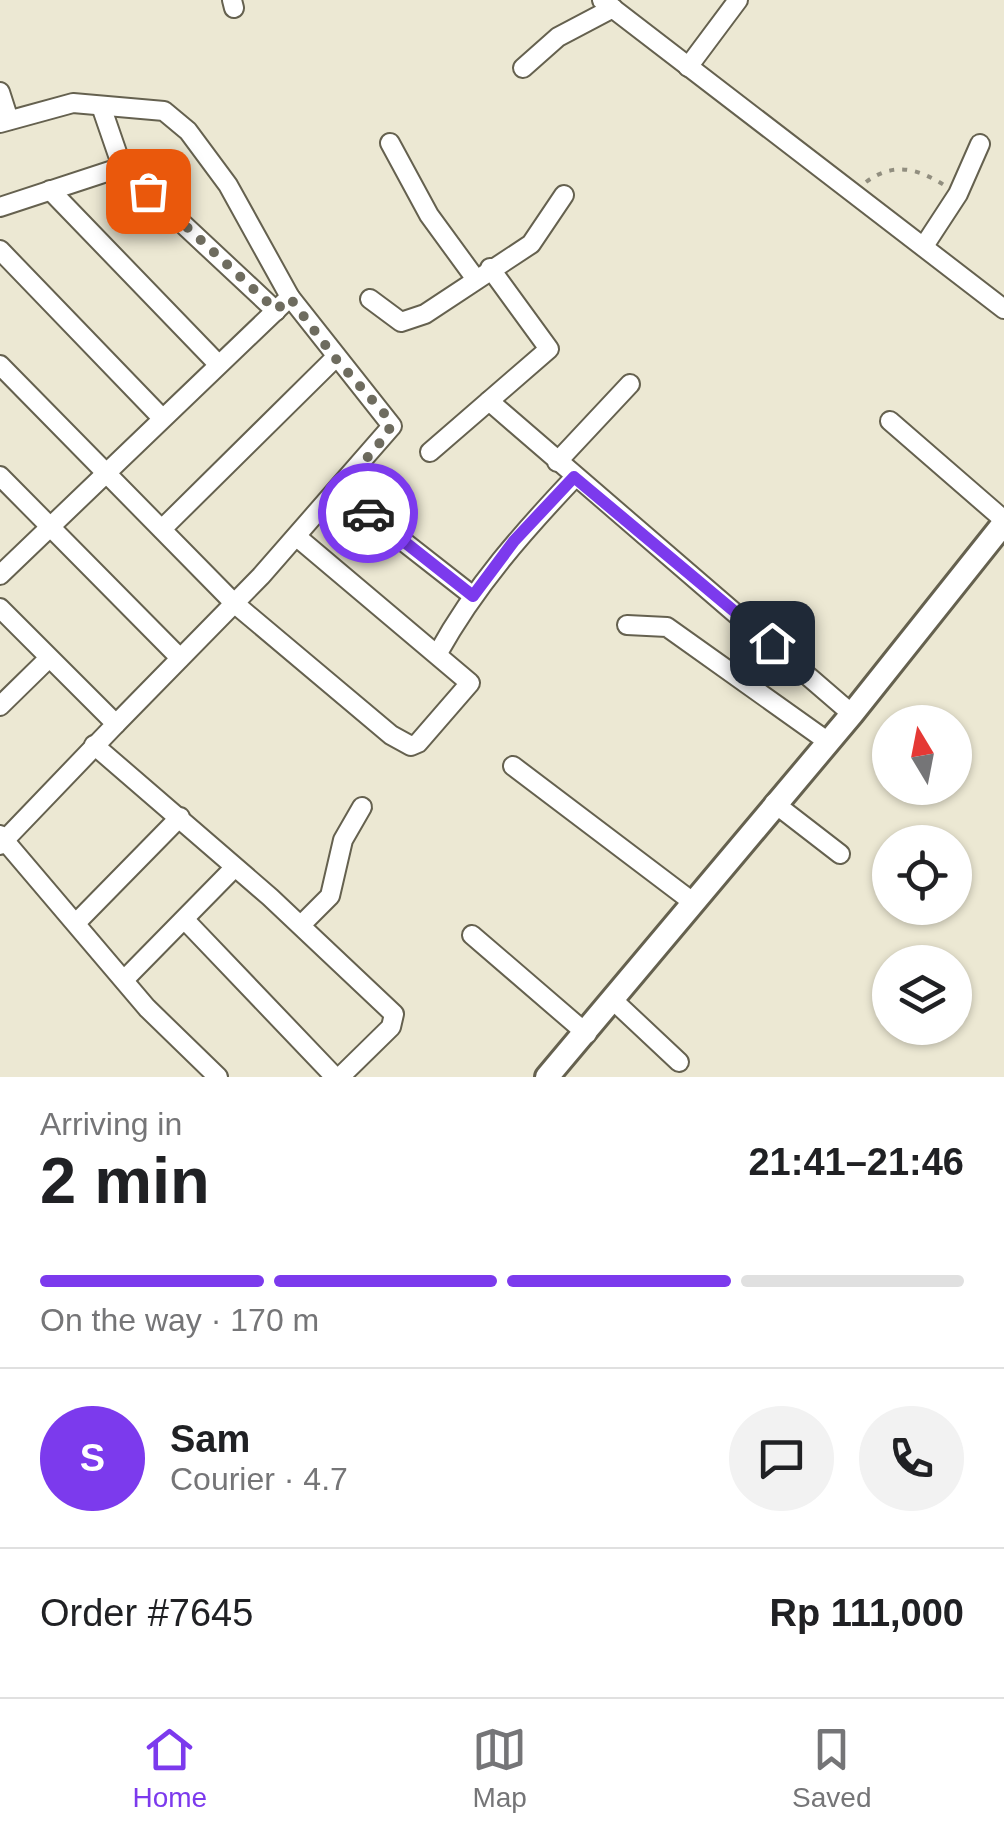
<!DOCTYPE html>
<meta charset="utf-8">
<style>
:root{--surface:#fff;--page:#f2f2f2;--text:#202124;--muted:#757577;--line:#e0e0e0;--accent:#7c3aed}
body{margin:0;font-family:Helvetica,sans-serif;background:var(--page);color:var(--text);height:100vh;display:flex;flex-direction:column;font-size:38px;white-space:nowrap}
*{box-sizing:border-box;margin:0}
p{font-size:32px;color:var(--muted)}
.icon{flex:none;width:55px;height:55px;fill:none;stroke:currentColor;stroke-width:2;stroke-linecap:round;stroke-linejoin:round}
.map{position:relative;height:1077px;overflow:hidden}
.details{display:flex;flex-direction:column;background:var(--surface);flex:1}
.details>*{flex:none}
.needle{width:65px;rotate:350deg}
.buttons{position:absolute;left:872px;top:705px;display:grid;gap:20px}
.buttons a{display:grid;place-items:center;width:100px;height:100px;border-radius:50%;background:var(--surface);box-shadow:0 2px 8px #0004;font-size:50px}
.pin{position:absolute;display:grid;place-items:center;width:85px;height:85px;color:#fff;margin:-42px;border-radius:20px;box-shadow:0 5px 15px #0006}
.courier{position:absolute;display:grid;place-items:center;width:100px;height:100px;margin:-50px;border:8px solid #7c3aed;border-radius:50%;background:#fff;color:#222;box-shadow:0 2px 12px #0007}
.head em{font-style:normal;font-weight:800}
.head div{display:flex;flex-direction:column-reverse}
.head{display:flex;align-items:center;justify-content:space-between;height:170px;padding:0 40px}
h1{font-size:65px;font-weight:800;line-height:75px}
.bar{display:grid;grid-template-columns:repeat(4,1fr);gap:15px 10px;align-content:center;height:120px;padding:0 40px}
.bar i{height:12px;border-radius:8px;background:var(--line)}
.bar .selected{background:var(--accent)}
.bar p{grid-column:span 4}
.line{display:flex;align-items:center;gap:25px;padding:0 40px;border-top:2px solid var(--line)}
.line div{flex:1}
.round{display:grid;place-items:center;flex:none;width:105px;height:105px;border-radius:52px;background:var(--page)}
.tabs{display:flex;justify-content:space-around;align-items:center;height:140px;border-top:2px solid var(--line);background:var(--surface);font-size:28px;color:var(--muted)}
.tabs a{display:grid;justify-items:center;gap:5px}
.tabs .selected{color:var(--accent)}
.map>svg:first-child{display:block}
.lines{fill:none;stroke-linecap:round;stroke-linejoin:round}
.minor-casing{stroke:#65614f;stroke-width:22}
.tertiary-casing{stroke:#65614f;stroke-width:28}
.path{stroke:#918e7f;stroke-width:4;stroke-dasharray:5 8;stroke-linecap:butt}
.minor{stroke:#fff;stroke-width:18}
.tertiary{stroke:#fff;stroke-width:22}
.done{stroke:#6e6c5f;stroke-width:10;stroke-dasharray:0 18}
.route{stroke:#7c3aed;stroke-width:12}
</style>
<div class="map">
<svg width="1004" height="1077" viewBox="0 0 1004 1077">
<rect width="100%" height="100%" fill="#ece8d3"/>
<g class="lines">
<defs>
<g id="minor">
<polyline points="232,0 234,8"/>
<polyline points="602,0 1004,309"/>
<polyline points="688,67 738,0"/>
<polyline points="523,68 558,37 613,8"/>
<polyline points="0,92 9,120"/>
<polyline points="101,106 122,167 276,311"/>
<polyline points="0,123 73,103 164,111 188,131 228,185 290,297 0,575"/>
<polyline points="390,143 429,215 475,278"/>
<polyline points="50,190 218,364"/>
<polyline points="0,207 122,167"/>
<polyline points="924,246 958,194 980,144"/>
<polyline points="0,250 162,418"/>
<polyline points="370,299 401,322 425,314 531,244 564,195"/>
<polyline points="0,365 234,603 391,735 411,746 418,743 470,683 297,537"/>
<polyline points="489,401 852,714"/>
<polyline points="890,421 1004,520"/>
<polyline points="430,452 549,349 490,268"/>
<polyline points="557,462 630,384"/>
<polyline points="0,476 180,658"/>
<polyline points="339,491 473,596"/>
<polyline points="162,529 335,358"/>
<polyline points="0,608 116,724 0,845"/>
<polyline points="627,625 667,627 827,741"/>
<path d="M438,653c37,-67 85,-121 137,-176"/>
<polyline points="0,706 48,659"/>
<polyline points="116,724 261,576 392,426 290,297"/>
<polyline points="94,745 270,897 394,1014 391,1027 340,1077"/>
<polyline points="513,766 694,903"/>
<polyline points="774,803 840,854"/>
<polyline points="0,835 147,1008 218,1077"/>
<polyline points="186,921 335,1077"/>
<polyline points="77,922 180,817"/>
<polyline points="301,925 330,896 343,840 362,807"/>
<polyline points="472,935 587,1034"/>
<polyline points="124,980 234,868"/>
<polyline points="614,1001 679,1062"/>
</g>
<polyline id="tertiary" points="547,1077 852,714 1004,523"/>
</defs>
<use href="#minor" class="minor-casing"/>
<use href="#tertiary" class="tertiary-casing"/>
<path class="path" d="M866,182c27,-20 51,-14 78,3"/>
<use href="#minor" class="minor"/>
<use href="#tertiary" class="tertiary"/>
</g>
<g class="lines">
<polyline class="done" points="148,191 276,310 290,298 335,358 390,420 389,432 339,491 368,513"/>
<polyline class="route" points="368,513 473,596 514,541 574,477 772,643"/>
</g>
</svg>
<div class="buttons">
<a><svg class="needle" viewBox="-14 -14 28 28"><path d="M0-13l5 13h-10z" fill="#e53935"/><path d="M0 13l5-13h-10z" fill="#757577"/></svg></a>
<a><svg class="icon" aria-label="locate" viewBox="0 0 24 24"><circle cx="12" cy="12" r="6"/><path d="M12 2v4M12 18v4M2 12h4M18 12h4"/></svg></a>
<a><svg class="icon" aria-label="layers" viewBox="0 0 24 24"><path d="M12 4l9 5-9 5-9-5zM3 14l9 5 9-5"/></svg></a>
</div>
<div class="pin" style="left:148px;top:191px;background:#ea580c"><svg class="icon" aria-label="bag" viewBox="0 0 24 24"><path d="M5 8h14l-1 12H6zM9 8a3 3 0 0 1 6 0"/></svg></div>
<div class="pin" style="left:772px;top:643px;background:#1f2937"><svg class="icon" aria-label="home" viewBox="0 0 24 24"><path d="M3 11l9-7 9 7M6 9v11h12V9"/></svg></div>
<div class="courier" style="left:368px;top:513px"><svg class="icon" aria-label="car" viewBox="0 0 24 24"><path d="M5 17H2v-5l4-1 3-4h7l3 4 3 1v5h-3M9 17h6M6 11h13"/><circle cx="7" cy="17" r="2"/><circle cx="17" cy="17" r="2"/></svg></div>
</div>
<section class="details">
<div class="head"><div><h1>2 min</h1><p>Arriving in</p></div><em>21:41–21:46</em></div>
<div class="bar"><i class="selected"></i><i class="selected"></i><i class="selected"></i><i></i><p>On the way · 170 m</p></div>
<div class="line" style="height:180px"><b class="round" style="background:var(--accent);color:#fff">S</b><div><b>Sam</b><p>Courier · 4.7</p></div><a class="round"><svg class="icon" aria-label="chat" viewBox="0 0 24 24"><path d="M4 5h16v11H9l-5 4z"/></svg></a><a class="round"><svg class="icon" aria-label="phone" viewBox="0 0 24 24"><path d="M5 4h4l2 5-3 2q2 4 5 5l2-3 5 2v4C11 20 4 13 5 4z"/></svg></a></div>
<div class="line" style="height:130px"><div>Order #7645</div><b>Rp 111,000</b></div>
</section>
<nav class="tabs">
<a class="selected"><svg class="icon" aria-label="home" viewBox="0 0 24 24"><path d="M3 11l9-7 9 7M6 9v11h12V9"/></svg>Home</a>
<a><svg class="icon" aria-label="map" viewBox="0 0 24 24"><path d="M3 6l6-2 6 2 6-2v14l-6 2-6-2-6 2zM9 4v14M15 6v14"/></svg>Map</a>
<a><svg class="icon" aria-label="saved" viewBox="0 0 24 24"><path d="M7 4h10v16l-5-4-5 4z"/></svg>Saved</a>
</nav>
